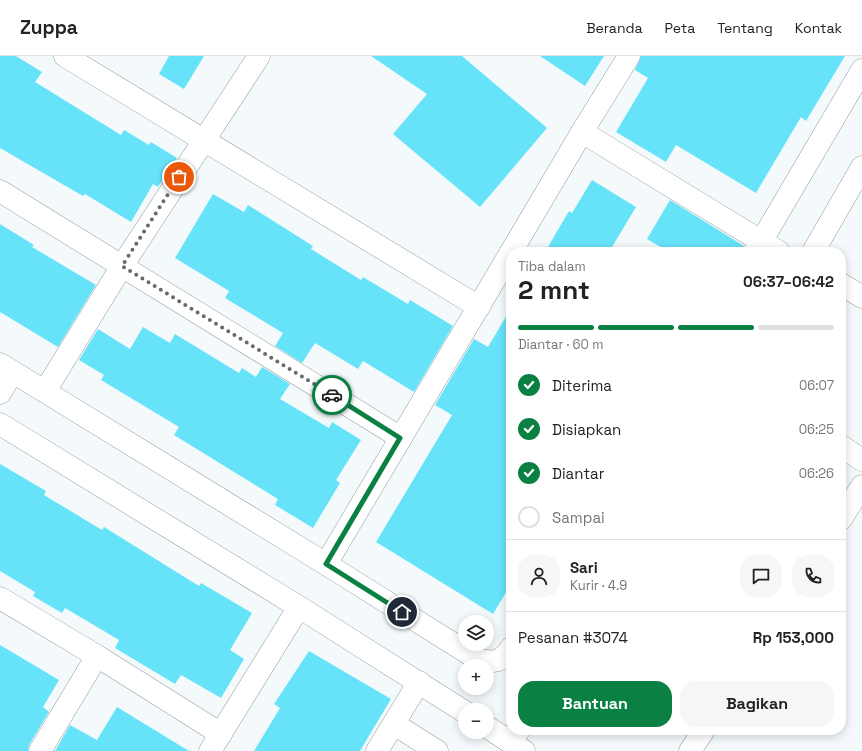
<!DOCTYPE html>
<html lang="id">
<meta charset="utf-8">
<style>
:root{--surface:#fff;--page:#f6f6f6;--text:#222;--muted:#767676;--line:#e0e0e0;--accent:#0b8043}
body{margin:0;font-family:"Space Grotesk",sans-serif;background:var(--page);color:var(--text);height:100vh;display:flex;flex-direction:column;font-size:15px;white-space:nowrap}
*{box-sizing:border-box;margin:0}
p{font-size:13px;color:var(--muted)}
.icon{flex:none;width:22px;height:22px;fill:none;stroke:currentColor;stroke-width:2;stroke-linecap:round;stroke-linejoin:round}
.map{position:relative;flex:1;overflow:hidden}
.side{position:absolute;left:506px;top:191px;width:340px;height:488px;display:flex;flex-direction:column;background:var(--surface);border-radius:16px;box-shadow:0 2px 10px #0003}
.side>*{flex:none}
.buttons{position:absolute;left:458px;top:559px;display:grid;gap:8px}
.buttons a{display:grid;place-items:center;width:36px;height:36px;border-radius:50%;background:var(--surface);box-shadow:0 2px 10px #0003;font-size:20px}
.pin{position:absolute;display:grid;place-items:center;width:34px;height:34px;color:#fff;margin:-17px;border:2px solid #fff;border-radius:50%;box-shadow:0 1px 4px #0007}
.courier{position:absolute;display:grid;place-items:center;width:40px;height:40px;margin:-20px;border:3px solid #0b8043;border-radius:50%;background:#fff;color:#222;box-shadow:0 1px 5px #0007}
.overview em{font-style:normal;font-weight:700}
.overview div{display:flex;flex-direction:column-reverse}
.overview{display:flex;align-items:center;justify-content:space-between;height:68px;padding:0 12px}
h1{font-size:26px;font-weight:700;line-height:30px}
.bar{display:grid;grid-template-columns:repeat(4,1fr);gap:6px 4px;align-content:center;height:48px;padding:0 12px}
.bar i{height:5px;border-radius:3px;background:var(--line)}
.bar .current{background:var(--accent)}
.bar p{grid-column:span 4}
.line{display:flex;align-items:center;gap:10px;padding:0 12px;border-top:1px solid var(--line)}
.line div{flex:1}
.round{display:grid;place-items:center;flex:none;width:42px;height:42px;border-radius:16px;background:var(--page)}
ol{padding:0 12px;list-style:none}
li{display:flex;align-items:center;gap:12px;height:44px}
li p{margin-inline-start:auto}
li .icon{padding:4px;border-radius:50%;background:var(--accent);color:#fff;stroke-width:4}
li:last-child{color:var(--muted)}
li i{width:22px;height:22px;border:2px solid var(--line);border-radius:50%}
.button{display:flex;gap:8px;margin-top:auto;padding:8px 12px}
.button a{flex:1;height:46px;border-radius:16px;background:var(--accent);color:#fff;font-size:16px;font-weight:700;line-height:46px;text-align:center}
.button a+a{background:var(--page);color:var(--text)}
header{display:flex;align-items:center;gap:24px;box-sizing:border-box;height:56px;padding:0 20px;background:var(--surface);border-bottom:1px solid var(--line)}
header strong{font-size:19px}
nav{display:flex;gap:22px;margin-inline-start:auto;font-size:14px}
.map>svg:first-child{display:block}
.building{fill:#67e3f9}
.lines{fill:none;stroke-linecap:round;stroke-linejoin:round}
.minor-casing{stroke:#989e9f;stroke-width:23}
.minor{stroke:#fff;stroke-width:22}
.done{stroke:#686b6c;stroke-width:4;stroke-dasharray:0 7.2}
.route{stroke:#0b8043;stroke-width:5}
</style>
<header>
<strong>Zuppa</strong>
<nav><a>Beranda</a><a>Peta</a><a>Tentang</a><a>Kontak</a></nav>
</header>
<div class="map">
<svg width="862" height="695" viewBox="0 0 862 695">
<rect width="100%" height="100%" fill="#f4fafc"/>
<g class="building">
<polygon points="0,0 16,0 42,16 35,26 121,79 124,74 149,89 151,86 177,102 158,131 153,128 131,166 85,138 83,140 0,92"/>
<polygon points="169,0 204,0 184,33 159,18"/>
<polygon points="371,0 462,0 547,72 480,151 393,78 427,38"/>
<polygon points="540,0 604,0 585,30"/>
<polygon points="641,0 845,0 806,65 801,61 756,137 676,89 666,106 616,76 648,22 635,14"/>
<polygon points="592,124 636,151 609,196 545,196 569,155 572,157"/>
<polygon points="213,138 244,156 248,149 313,190 311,193 361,224 363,221 408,248 410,244 453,270 414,336 363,305 358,313 315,287 302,307 275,290 283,277 225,242 229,235 175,202"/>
<polygon points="670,144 744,190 743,196 669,196 647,183"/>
<polygon points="0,168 34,189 32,191 96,229 58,291 0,256"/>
<polygon points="511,252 511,528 493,558 376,486 452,359 435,349 474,283 488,291"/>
<polygon points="143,271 170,287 175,278 239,317 242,312 256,321 262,311 290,328 280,343 329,372 332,366 361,384 336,424 340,427 313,472 275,449 278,443 174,379 179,371 101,324 104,319 79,304 98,273 130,293"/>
<polygon points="0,408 46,435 44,439 102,474 104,471 199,530 201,527 252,557 230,594 244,603 221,642 181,619 175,628 115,592 119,584 65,552 62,557 33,540 35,536 0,515"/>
<polygon points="0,589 59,624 43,651 49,656 29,689 28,695 0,695"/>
<polygon points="309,595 391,643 360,695 254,695 280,652 274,648"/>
<polygon points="117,651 189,695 55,695 70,669 97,684"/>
</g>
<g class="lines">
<defs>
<g id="minor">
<polyline points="65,0 479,251"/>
<polyline points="629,0 582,76 779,196"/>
<polyline points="0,135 401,382"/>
<polyline points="511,196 582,76"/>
<polyline points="755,196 862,14"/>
<polyline points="813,196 862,111"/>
<polyline points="841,228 862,241"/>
<path d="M0,308l326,200 153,96c15,3 23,2 32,-12"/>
<polyline points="45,335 122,210 259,0"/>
<polyline points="0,337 13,316"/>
<polyline points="0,368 299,551 465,656"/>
<polyline points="841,390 862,404"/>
<polyline points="841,463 862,430"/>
<polyline points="326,508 511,196"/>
<polyline points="0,542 97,600 221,678"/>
<polyline points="394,668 437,695"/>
<polyline points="487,671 507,684 519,674"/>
<polyline points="507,684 524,695"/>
<polyline points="40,695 97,600"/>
<polyline points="210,695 299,551"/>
<polyline points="377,695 419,626"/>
<polyline points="690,695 704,674"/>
</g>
</defs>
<use href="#minor" class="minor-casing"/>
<use href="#minor" class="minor"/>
</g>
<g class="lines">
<polyline class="done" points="179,121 122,210 332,339"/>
<polyline class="route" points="332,339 400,382 326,508 402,556"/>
</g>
</svg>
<div class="buttons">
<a><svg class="icon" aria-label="layers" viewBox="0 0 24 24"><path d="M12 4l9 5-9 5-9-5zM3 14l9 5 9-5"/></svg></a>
<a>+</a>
<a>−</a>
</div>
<div class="pin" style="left:179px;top:121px;background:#ea580c"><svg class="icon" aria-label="bag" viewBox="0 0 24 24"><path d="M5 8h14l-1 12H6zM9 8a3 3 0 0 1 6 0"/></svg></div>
<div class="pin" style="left:402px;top:556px;background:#1f2937"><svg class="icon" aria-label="home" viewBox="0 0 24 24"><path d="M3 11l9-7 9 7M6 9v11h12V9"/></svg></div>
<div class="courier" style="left:332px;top:339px"><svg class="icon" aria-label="car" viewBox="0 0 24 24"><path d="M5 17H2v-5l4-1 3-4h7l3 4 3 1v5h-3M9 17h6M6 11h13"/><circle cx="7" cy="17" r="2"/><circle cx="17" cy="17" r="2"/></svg></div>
<section class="side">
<div class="overview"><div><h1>2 mnt</h1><p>Tiba dalam</p></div><em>06:37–06:42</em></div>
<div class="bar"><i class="current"></i><i class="current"></i><i class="current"></i><i></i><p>Diantar · 60 m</p></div>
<ol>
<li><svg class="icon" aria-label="check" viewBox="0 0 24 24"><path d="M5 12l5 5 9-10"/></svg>Diterima<p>06:07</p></li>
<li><svg class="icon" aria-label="check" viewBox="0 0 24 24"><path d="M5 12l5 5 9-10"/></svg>Disiapkan<p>06:25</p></li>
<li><svg class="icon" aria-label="check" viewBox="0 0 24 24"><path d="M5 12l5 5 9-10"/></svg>Diantar<p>06:26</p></li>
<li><i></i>Sampai</li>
</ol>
<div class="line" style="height:72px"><a class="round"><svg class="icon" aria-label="person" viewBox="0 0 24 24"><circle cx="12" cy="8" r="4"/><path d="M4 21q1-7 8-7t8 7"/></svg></a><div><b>Sari</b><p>Kurir · 4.9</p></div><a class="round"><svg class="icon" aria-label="chat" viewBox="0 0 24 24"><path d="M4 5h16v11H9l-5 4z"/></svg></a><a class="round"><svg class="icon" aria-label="phone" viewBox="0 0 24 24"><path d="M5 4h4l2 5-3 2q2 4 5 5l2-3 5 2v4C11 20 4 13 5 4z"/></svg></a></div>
<div class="line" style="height:52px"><div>Pesanan #3074</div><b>Rp 153,000</b></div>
<div class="button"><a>Bantuan</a><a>Bagikan</a></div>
</section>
</div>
